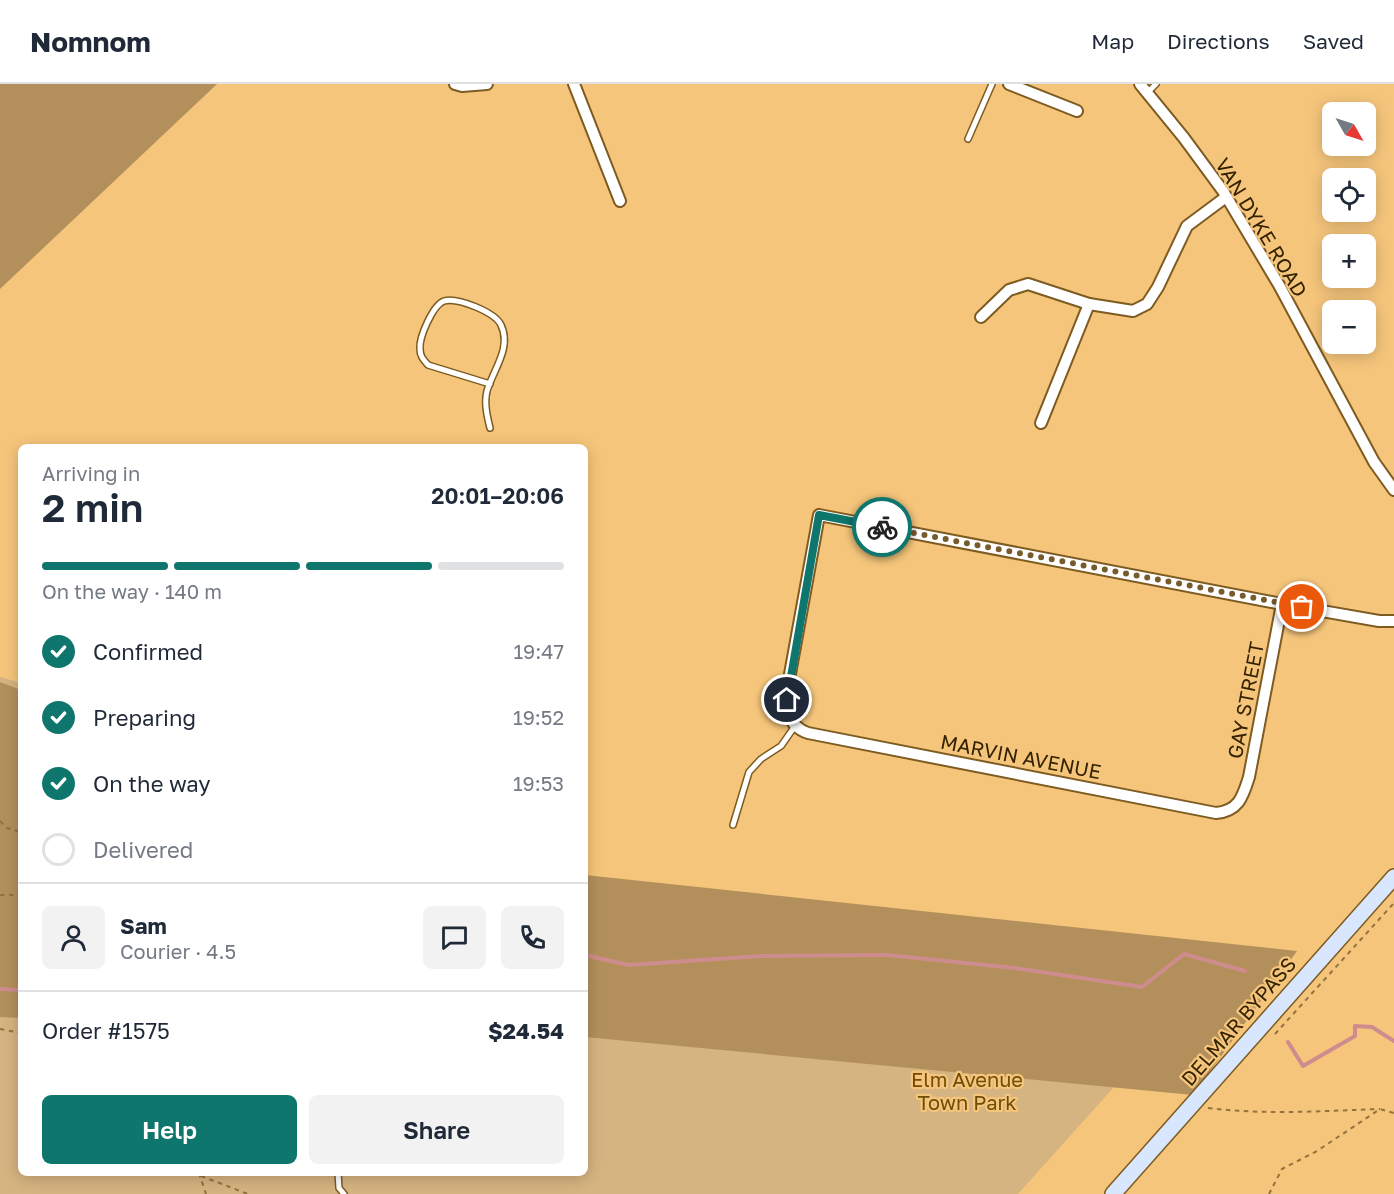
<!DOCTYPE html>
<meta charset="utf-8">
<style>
:root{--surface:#fff;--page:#f2f2f3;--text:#1f2937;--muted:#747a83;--line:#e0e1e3;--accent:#0f766e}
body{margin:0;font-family:"Golos Text",sans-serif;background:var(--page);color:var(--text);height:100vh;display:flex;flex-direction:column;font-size:22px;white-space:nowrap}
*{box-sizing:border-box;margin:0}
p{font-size:20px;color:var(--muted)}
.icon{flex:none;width:33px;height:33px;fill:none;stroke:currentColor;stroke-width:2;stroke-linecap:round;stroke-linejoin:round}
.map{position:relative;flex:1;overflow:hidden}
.drawer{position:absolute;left:18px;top:360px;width:570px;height:732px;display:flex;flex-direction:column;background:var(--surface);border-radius:9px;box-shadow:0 3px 15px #0003}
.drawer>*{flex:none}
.needle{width:39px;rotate:129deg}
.buttons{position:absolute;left:1322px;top:18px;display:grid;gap:12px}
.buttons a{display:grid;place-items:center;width:54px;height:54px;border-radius:9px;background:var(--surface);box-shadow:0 3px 15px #0003;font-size:30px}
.pin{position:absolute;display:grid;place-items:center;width:51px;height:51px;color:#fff;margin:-26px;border:3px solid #fff;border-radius:50%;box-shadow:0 2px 6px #0007}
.courier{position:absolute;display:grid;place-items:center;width:60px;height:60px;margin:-30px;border:4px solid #0f766e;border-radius:50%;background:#fff;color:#222;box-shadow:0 2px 8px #0007}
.headline em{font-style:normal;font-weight:600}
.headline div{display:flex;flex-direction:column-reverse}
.headline{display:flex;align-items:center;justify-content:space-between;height:102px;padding:0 24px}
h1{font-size:39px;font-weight:600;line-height:45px}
.bar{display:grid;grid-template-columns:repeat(4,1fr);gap:9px 6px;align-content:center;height:72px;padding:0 24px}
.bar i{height:8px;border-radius:4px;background:var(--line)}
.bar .selected{background:var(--accent)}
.bar p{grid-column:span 4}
.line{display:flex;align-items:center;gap:15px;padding:0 24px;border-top:2px solid var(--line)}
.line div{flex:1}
.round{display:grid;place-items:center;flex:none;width:63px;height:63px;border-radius:9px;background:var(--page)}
ol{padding:0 24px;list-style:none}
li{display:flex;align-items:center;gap:18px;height:66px}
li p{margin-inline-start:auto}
li .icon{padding:6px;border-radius:50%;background:var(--accent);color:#fff;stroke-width:4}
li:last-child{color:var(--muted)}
li i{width:33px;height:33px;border:3px solid var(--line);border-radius:50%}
.primary-button{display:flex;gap:12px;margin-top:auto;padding:12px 24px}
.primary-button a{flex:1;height:69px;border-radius:9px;background:var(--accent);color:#fff;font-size:24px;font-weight:600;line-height:69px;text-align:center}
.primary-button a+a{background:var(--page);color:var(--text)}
header{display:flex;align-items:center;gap:36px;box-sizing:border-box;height:84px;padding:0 30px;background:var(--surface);border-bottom:2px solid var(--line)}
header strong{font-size:28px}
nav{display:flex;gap:33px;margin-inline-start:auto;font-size:21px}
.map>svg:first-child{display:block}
.green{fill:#d6b481}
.forest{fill:#b3905b}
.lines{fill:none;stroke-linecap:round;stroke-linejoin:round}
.stream{stroke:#cf8c8e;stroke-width:4}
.lane-casing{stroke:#7d5b21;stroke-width:8}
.street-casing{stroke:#7d5b21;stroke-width:14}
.secondary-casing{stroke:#7d5b21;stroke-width:18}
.path{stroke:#93723d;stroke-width:2;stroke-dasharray:4.5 4.5;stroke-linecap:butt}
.lane{stroke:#fff;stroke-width:5}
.street{stroke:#fff;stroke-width:10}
.secondary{stroke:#d8e7fd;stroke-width:15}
.done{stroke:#785b2c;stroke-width:6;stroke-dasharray:0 10.8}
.route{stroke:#0f766e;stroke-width:8}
.labels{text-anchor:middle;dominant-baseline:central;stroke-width:4.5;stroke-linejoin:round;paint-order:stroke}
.street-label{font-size:20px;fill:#342202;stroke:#f5c57b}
.park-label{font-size:20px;fill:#6f4d07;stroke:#f5c57b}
</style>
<header>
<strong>Nomnom</strong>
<nav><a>Map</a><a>Directions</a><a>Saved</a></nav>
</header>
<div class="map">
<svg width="1394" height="1110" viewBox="0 0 1394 1110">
<rect width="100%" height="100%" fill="#f5c57b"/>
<polygon class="green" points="0,593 21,599 21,1089 585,1089 585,847 1235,868 1018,1110 0,1110"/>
<g class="forest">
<polygon points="0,0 217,0 0,205"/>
<polygon points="0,598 21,606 21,934 0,933"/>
<polygon points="585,791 1297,867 1193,1011 585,953"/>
</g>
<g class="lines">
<g class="stream">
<polyline points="585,871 628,881 761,872 887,871 1015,884 1142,903 1184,870 1245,887"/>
<polyline points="0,905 21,906"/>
<polyline points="1288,958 1303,982 1355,952 1355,942 1372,943 1394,957"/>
</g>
<defs>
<g id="lane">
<polyline points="1147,9 1156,0"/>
<polyline points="968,55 992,0"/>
<path d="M490,300l-62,-19c-5,-6 -8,-9 -8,-16 -1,-12 13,-44 24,-48 13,-4 51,11 57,24 11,23 -8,45 -14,66 -3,12 0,25 3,37"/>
<polyline points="733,741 749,688 761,675 781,662 795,642"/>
<polyline points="338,1089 339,1104 344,1110"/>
</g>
<g id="street">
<polyline points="455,0 462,2 487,0"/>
<polyline points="574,0 620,117"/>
<polyline points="1009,0 1077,27"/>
<polyline points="1140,0 1184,54 1223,107 1279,201 1374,378 1394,406"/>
<polyline points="981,233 1009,206 1028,200 1089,220 1133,227 1147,220 1158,203 1187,142 1226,113"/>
<polyline points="1041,339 1089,220"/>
<path d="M1282,520l-33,173c-6,19 -10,34 -33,36l-408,-80c-23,-8 -21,-27 -20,-48l31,-170 463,89 97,17h15"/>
</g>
<polyline id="secondary" points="1113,1110 1394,793"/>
</defs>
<use href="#lane" class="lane-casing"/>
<use href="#street" class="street-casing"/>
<use href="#secondary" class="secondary-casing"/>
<g class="path">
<polyline points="0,737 7,744 21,748"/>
<polyline points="0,811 21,811"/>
<polyline points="0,945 21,949"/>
<polyline points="1275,950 1394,819"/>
<path d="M1208,1024c56,7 115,3 172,1"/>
<polyline points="199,1089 206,1110"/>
<polyline points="201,1092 248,1110"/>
<polyline points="1269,1110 1282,1085 1317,1067 1380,1025 1394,1029"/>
</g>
<use href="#lane" class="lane"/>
<use href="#street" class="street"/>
<use href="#secondary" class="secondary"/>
</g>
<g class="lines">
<polyline class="done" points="882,443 1302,523"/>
<polyline class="route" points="787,616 819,431 882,443"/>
</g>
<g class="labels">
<g class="street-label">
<text transform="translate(1262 143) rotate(59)">VAN DYKE ROAD</text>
<text transform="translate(1245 616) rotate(-79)">GAY STREET</text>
<text transform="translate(1021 672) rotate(11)">MARVIN AVENUE</text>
<text transform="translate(1238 937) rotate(-49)">DELMAR BYPASS</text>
</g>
<g class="park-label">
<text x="967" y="995">Elm Avenue<tspan x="967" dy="23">Town Park</tspan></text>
</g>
</g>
</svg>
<div class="buttons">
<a><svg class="needle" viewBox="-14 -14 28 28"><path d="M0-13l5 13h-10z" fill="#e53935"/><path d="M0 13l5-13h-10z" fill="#747a83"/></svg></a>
<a><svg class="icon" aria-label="locate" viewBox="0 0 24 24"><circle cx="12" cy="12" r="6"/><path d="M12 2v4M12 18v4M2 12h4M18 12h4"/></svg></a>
<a>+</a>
<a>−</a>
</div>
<div class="pin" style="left:1302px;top:523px;background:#ea580c"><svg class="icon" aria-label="bag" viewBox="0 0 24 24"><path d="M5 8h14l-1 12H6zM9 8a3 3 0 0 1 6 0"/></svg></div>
<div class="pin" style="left:787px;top:616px;background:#1f2937"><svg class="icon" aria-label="home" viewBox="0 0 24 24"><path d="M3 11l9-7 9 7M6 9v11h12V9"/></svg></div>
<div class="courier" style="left:882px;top:443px"><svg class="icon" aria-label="bike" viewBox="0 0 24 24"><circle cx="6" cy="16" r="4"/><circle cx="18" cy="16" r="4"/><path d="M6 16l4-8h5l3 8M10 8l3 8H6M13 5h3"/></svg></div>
<section class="drawer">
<div class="headline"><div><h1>2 min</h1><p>Arriving in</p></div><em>20:01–20:06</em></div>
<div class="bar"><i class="selected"></i><i class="selected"></i><i class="selected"></i><i></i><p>On the way · 140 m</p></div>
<ol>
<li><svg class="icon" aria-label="check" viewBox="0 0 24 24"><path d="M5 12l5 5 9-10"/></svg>Confirmed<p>19:47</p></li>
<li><svg class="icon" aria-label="check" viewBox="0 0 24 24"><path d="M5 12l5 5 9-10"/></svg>Preparing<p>19:52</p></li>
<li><svg class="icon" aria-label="check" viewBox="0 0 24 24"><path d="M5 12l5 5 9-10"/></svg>On the way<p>19:53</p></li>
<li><i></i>Delivered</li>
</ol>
<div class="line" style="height:108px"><a class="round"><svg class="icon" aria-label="person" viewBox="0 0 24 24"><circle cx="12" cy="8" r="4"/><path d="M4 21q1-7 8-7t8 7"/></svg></a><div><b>Sam</b><p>Courier · 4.5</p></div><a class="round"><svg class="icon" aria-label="chat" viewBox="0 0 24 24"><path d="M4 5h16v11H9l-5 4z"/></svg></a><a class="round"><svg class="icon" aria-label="phone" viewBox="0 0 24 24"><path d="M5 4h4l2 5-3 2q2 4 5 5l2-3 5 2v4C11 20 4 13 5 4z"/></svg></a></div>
<div class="line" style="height:78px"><div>Order #1575</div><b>$24.54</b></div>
<div class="primary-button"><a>Help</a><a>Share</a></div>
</section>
</div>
